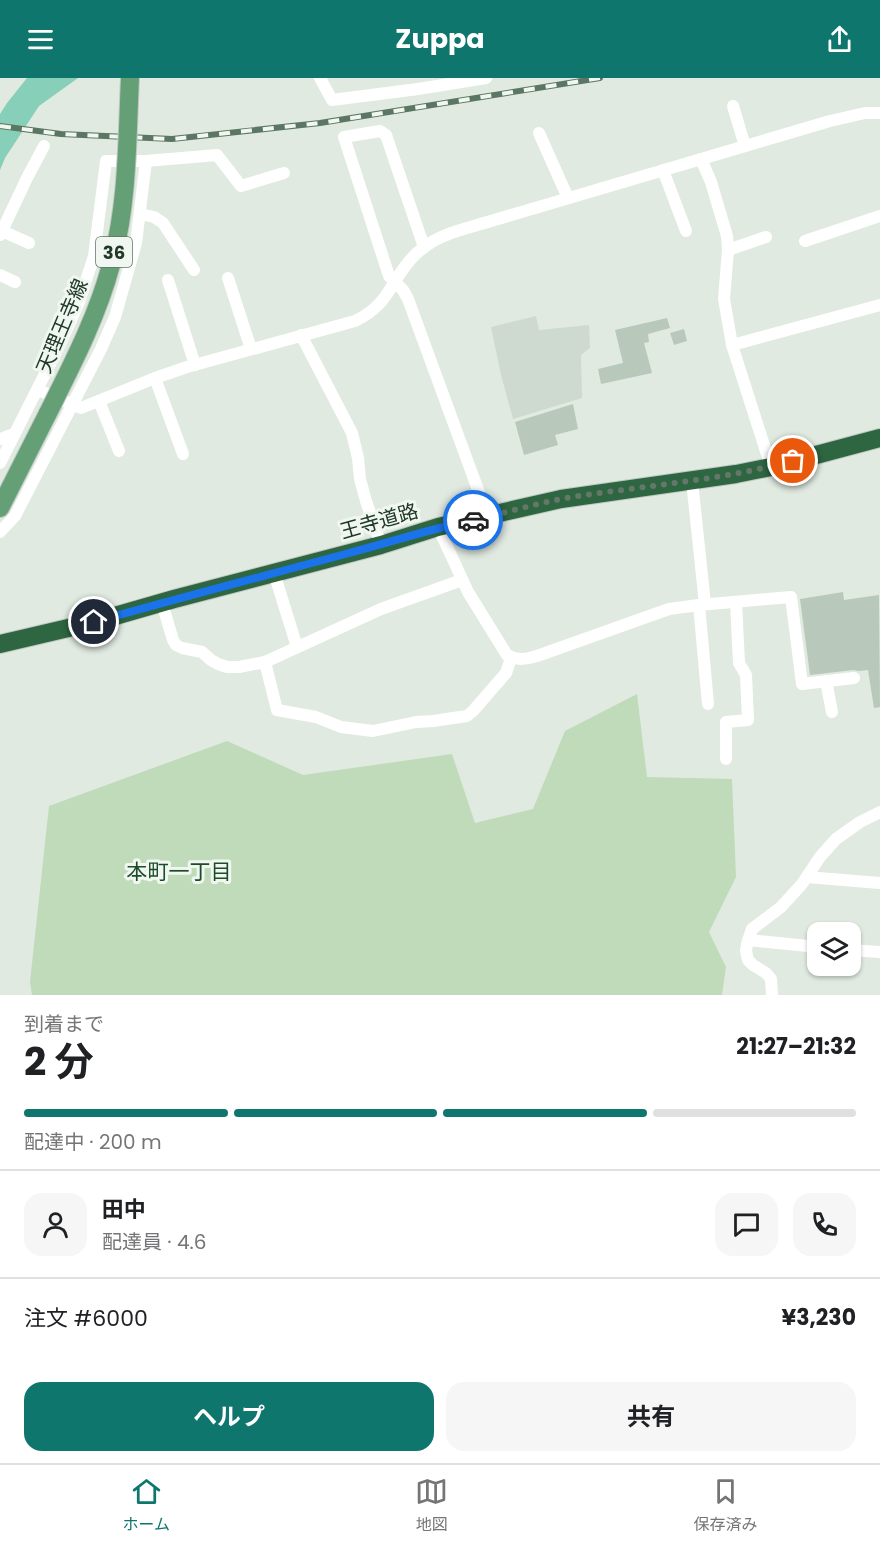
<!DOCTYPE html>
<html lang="ja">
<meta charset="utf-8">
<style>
:root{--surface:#fff;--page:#f6f6f6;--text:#202124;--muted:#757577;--line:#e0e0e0;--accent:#0f766e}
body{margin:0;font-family:Poppins,"Noto Sans JP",sans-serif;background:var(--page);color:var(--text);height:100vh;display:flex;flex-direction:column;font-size:22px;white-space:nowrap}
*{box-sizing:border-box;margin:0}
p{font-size:20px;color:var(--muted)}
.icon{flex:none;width:33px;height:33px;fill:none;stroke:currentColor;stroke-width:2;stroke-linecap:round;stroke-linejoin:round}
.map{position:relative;height:917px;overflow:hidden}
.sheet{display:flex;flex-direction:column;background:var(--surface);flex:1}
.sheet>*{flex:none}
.fabs{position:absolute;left:807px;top:844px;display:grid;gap:12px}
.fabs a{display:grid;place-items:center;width:54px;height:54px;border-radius:12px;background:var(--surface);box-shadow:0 2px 4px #0004;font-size:30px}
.pin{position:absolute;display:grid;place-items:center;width:51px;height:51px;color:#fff;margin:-26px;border:3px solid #fff;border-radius:50%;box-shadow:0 2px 6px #0007}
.courier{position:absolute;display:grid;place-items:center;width:60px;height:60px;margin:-30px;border:4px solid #1a73e8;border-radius:50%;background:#fff;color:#222;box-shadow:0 2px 8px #0007}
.headline em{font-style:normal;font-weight:700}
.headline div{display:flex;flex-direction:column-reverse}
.headline{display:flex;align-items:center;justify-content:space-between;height:102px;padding:0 24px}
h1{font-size:39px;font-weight:700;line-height:45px}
.bar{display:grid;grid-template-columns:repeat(4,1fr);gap:9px 6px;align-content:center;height:72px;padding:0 24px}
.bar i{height:8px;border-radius:4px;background:var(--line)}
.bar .on{background:var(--accent)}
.bar p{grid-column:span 4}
.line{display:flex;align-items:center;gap:15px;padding:0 24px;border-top:2px solid var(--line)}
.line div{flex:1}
.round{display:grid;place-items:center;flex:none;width:63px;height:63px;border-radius:18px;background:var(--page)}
.cta{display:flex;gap:12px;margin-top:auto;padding:12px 24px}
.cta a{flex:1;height:69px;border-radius:18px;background:var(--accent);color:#fff;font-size:24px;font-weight:700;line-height:69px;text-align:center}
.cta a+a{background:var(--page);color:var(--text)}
header{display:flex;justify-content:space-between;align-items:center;height:78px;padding:0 24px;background:var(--accent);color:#fff;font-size:27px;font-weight:700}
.menu{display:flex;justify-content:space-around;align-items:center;height:84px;border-top:2px solid var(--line);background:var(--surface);font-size:16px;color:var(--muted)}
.menu a{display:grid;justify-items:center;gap:3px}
.menu .on{color:var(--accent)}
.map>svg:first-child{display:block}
.built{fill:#cedacf}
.green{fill:#bfdbb9}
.water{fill:#88cfb9}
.building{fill:#b8c8bb}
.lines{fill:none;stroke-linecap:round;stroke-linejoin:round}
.primary-casing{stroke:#c1c8c3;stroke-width:20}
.highway-casing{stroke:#c1c8c3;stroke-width:20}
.street{stroke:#fff;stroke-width:12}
.primary{stroke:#659f75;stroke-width:18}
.highway{stroke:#2d6640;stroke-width:18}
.rail-casing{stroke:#5b7662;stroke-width:6}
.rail{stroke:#f0f7f0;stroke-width:4;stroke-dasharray:11;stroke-linecap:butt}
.primary-bridge-casing{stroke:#c1c8c3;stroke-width:20;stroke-linecap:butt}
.primary-bridge{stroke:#659f75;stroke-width:18}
.done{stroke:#647869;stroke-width:6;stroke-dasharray:0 10.8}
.route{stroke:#1a73e8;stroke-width:8}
.labels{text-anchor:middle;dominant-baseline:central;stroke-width:6;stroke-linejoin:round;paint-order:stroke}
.shield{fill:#f0f7f0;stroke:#5f7364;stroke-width:1.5}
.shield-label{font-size:18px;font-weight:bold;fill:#213a28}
.street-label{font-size:20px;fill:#213a28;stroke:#f0f7f0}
.neighbourhood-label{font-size:21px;fill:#1d4c2b;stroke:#f0f7f0}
</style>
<header><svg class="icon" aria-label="menu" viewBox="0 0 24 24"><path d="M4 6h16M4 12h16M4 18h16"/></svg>Zuppa<svg class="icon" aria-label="share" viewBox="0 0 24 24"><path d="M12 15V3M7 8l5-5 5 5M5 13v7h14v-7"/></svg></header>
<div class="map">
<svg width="880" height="917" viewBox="0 0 880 917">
<rect width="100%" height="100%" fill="#e0eae1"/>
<polygon class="built" points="536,238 539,252 589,247 590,270 581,277 582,320 513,341 501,297 491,249"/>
<polygon class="green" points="637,616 647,699 732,701 736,799 709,854 726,889 722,917 32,917 30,904 49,728 227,663 303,697 452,676 475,745 533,731 565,653"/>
<polygon class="water" points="27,0 78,0 39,28 5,80 0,92 0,36 7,25"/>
<g class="building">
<polygon points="667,240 670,250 648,256 649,264 644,265 652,295 601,306 598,291 623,285 615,252"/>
<polygon points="684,251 687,263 674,267 670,255"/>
<polygon points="573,326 578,351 555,357 558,367 524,377 515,344"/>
<polygon points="843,514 844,522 879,517 880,629 874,630 868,592 859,593 853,592 810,597 800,521"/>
</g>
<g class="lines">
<defs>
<polyline id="primary" points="0,430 48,335"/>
<polyline id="highway" points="0,566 94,544 174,521 381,467 438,449 561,421 736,396 771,389 880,360"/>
</defs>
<use href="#primary" class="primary-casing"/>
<use href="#highway" class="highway-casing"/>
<g class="street">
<polyline points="320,0 332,22 418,11 486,0"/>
<polyline points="733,28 745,68"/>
<polyline points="539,55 568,120"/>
<polyline points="701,81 711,104 727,158 728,172 724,221 732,267 771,389"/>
<polyline points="663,92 686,153"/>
<polyline points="140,136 154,139 163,145 194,192"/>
<polyline points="2,153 29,165"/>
<polyline points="0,157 27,100 44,68"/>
<polyline points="805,163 880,138"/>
<polyline points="424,169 386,57 380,53 344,59 389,198 403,212 408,221 488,439"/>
<polyline points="728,172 766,159"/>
<polyline points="0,197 15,204"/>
<polyline points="228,200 251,271"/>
<polyline points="168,202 195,287"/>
<polyline points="301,257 352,355 358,380 360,401 366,423 381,467"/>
<polyline points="732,267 880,227"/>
<polyline points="155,300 183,376"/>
<path d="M38,312l43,18 74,-30 32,-11 168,-46c34,-16 35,-39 57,-63 13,-14 27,-21 45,-27l373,-110 35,-8h15"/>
<polyline points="99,323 119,373"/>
<polyline points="0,361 14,356"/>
<polyline points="0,385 61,264 79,224 94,178 106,83 146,83 217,77 241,108 284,95"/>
<polyline points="692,403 705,526"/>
<path d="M438,449l30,65 39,63c10,6 20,4 30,1l132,-47 30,-4 92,-8 11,87 52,-6"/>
<polyline points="0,454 15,438 101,271 115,239 136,165 146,83"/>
<polyline points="274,495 297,569"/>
<polyline points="162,525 173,562 176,567 182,570 202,574 211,582 218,586 227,589 239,589 265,584 381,531 462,502"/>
<polyline points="699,527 708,626"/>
<polyline points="265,584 277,632 316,639 341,649 373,653 416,644 433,643 467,638 473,633 506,595 511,580"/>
<polyline points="826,603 832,634"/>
<polyline points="726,681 726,644 748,642 746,597 739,585 736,524"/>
<polyline points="807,799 880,805"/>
<polyline points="748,862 818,869"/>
<polyline points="850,872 880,874"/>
<polyline points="772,917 771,901 766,895 753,887 748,882 746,873 747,866 752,851 781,829 802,806 820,779 836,761 860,744 880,734"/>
</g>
<use href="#primary" class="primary"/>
<use href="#highway" class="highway"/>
<defs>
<polyline id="rail" points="0,48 61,56 172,61 320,45 600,0"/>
</defs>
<use href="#rail" class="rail-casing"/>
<use href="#rail" class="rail"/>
<defs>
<path id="primary-bridge" d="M48,335c24,-48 49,-96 63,-148 17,-60 16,-125 19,-187"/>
</defs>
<use href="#primary-bridge" class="primary-bridge-casing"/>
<use href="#primary-bridge" class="primary-bridge"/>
</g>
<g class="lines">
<path class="done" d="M473,442c32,-7 65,-17 98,-23 74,-11 149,-17 222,-36"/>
<path class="route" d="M94,544c85,-24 170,-46 255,-69 41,-11 82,-24 124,-33"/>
</g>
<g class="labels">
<rect class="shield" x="96" y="159" width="36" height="30" rx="4.5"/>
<g class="shield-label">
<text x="114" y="174">36</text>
</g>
<g class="street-label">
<text transform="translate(62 248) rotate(-67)">天理王寺線</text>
<text transform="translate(379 443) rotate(-16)">王寺道路</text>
</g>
<g class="neighbourhood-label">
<text x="179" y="793">本町一丁目</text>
</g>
</g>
</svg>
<div class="fabs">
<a><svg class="icon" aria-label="layers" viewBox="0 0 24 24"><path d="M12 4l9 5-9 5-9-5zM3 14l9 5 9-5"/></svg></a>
</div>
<div class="pin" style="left:793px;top:383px;background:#ea580c"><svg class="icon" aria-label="bag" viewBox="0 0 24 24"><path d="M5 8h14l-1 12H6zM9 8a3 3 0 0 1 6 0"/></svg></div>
<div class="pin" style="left:94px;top:544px;background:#1f2937"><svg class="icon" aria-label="home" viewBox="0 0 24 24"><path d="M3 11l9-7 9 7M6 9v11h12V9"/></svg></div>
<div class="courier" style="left:473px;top:442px"><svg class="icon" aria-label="car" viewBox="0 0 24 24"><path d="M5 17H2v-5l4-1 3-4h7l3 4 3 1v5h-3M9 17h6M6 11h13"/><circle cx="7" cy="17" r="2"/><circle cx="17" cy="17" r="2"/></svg></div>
</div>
<section class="sheet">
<div class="headline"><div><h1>2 分</h1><p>到着まで</p></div><em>21:27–21:32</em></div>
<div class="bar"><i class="on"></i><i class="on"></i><i class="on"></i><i></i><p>配達中 · 200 m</p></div>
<div class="line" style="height:108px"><a class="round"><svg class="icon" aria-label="person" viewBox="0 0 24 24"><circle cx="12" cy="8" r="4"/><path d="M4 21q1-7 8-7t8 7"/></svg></a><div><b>田中</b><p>配達員 · 4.6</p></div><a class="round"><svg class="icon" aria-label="chat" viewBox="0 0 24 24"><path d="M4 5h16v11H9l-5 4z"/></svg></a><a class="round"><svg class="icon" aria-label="phone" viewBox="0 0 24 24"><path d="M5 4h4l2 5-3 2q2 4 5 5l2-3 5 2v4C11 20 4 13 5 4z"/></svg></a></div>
<div class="line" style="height:78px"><div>注文 #6000</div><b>¥3,230</b></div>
<div class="cta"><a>ヘルプ</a><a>共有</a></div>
</section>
<nav class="menu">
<a class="on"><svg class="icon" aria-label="home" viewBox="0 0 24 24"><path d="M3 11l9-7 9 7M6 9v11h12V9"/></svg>ホーム</a>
<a><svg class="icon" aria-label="map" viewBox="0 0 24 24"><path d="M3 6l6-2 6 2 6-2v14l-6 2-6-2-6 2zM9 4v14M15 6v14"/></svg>地図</a>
<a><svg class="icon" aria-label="saved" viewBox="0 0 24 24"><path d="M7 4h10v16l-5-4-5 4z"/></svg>保存済み</a>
</nav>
